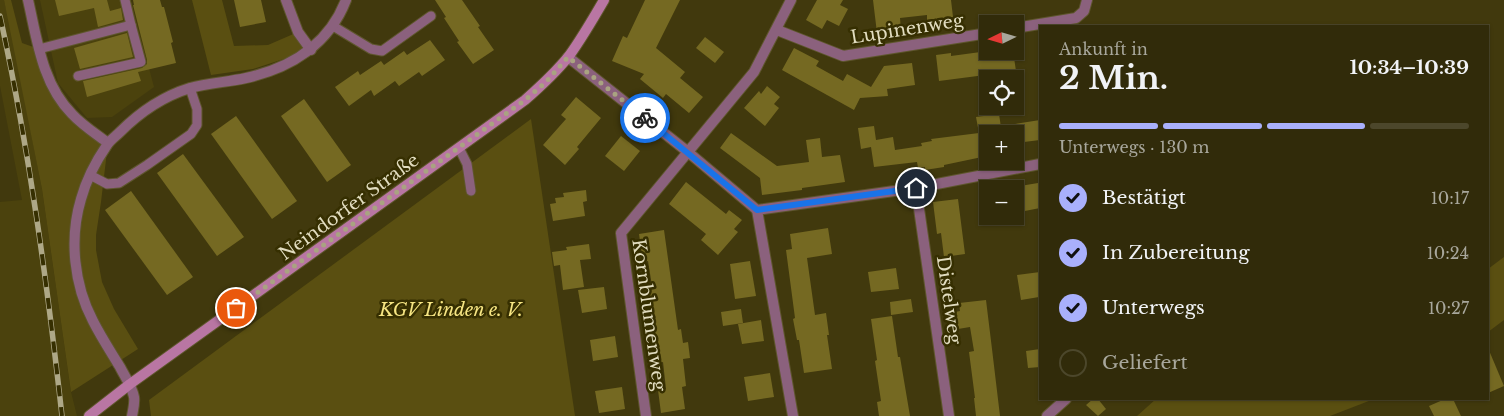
<!DOCTYPE html>
<html lang="de">
<meta charset="utf-8">
<style>
:root{--surface:#312b0a;--page:#3d3718;--text:#f1f3f6;--muted:#a8a79c;--line:#4c472b;--accent:#a9b0fc}
body{margin:0;font-family:"Libre Baskerville",serif;background:var(--page);color:var(--text);height:100vh;display:flex;flex-direction:column;font-size:19px;white-space:nowrap}
*{box-sizing:border-box;margin:0}
p{font-size:16px;color:var(--muted)}
.icon{flex:none;width:28px;height:28px;fill:none;stroke:currentColor;stroke-width:2;stroke-linecap:round;stroke-linejoin:round}
.map{position:relative;flex:1;overflow:hidden}
.details{position:absolute;left:1039px;top:25px;width:450px;height:375px;display:flex;flex-direction:column;background:var(--surface);border-radius:0px;box-shadow:0 1px 4px #0004,0 0 0 1px var(--line)}
.details>*{flex:none}
.needle{width:32px;rotate:265deg}
.controls{position:absolute;left:979px;top:15px;display:grid;gap:10px}
.controls a{display:grid;place-items:center;width:45px;height:45px;border-radius:0px;background:var(--surface);box-shadow:0 1px 4px #0004,0 0 0 1px var(--line);font-size:25px}
.pin{position:absolute;display:grid;place-items:center;width:42px;height:42px;color:#fff;margin:-21px;border:2px solid #fff;border-radius:50%;box-shadow:0 1px 5px #0007}
.courier{position:absolute;display:grid;place-items:center;width:50px;height:50px;margin:-25px;border:4px solid #1a73e8;border-radius:50%;background:#fff;color:#222;box-shadow:0 1px 6px #0007}
.overview em{font-style:normal;font-weight:700}
.overview div{display:flex;flex-direction:column-reverse}
.overview{display:flex;align-items:center;justify-content:space-between;height:85px;padding:0 20px}
h1{font-size:32px;font-weight:700;line-height:38px}
.bar{display:grid;grid-template-columns:repeat(4,1fr);gap:8px 5px;align-content:center;height:60px;padding:0 20px}
.bar i{height:6px;border-radius:4px;background:var(--line)}
.bar .selected{background:var(--accent)}
.bar p{grid-column:span 4}
ol{padding:0 20px;list-style:none}
li{display:flex;align-items:center;gap:15px;height:55px}
li p{margin-inline-start:auto}
li .icon{padding:5px;border-radius:50%;background:var(--accent);color:#111;stroke-width:4}
li:last-child{color:var(--muted)}
li i{width:28px;height:28px;border:2px solid var(--line);border-radius:50%}
.map>svg:first-child{display:block}
.built{fill:#4b420d}
.green{fill:#5a4f11}
.building{fill:#756922}
.lines{fill:none;stroke-linecap:round;stroke-linejoin:round}
.lane-casing{stroke:#5e562d;stroke-width:11}
.street-casing{stroke:#5e562d;stroke-width:12}
.secondary-casing{stroke:#5e562d;stroke-width:12}
.lane{stroke:#8b617d;stroke-width:9}
.street{stroke:#8b617d;stroke-width:10}
.secondary{stroke:#b976a3;stroke-width:10}
.rail-casing{stroke:#aea887;stroke-width:5.5}
.rail{stroke:#362f01;stroke-width:4;stroke-dasharray:11;stroke-linecap:butt}
.done{stroke:#a9a381;stroke-width:5;stroke-dasharray:0 9}
.route{stroke:#1a73e8;stroke-width:6}
.labels{text-anchor:middle;dominant-baseline:central;stroke-width:5;stroke-linejoin:round;paint-order:stroke}
.street-label{font-size:18px;fill:#e1dcbf;stroke:#362f01}
.park-label{font-size:18px;font-style:italic;fill:#f7e683;stroke:#362f01}
</style>
<div class="map">
<svg width="1504" height="416" viewBox="0 0 1504 416">
<rect width="100%" height="100%" fill="#41390d"/>
<g class="built">
<polygon points="0,0 4,0 12,34 42,189 71,392 77,416 0,416 0,202 22,200 0,86"/>
<polygon points="40,0 131,0 154,87 112,117 87,118 58,83"/>
</g>
<g class="green">
<polygon points="4,0 11,0 22,43 39,49 58,97 108,143 101,202 96,235 96,250 102,282 114,309 138,349 71,392 42,189"/>
<polygon points="192,0 222,0 234,46 268,45 298,32 311,50 253,69 211,75"/>
<polygon points="531,119 575,416 151,416 149,400"/>
<polygon points="1504,257 1504,320 1488,332 1488,269"/>
<polygon points="1156,399 1374,399 1330,416 1137,416"/>
</g>
<g class="building">
<polygon points="55,0 107,0 110,11 121,8 123,20 98,27 94,8 59,16"/>
<polygon points="133,0 160,0 162,7 164,7 173,42 171,43 176,63 138,72 141,81 87,97 83,81 142,68 147,64 147,60 133,5 134,5"/>
<polygon points="234,0 261,0 266,22 240,27"/>
<polygon points="435,0 462,0 480,26 478,27 494,50 473,64 457,42 459,41 444,18 446,17"/>
<polygon points="645,0 680,0 656,48 685,72 680,78 703,97 689,113 666,94 663,98 640,79 644,74 612,61 623,36 627,38"/>
<polygon points="817,0 843,0 840,5 848,9 839,26 827,20 822,29 806,20"/>
<polygon points="873,0 951,0 953,17 927,20 927,15 900,18 901,30 877,33"/>
<polygon points="127,33 133,57 80,69 74,48"/>
<polygon points="705,37 724,52 715,63 696,48"/>
<polygon points="430,40 445,60 422,76 419,72 399,86 395,81 374,96 371,90 349,106 335,87 358,71 360,75 381,61 384,65 404,51 407,55"/>
<polygon points="794,48 819,61 816,66 843,81 847,74 871,87 884,66 912,63 915,85 887,89 888,96 860,98 854,110 782,70"/>
<polygon points="988,51 1013,51 1016,71 939,81 936,55 951,53 951,56"/>
<polygon points="767,86 780,97 774,104 779,108 765,126 744,108 759,91 761,94"/>
<polygon points="576,97 601,118 577,147 579,149 565,165 543,145 566,119 561,115"/>
<polygon points="304,99 351,165 327,182 281,116"/>
<polygon points="999,114 1002,134 988,134 988,147 981,148 982,157 944,165 944,167 925,170 925,167 918,168 917,162 874,167 871,147 861,149 858,128 874,126 876,140 893,137 895,150 922,146 921,143 932,141 931,139 979,133 976,117"/>
<polygon points="236,116 297,201 272,219 211,134"/>
<polygon points="1040,120 1040,140 1015,143 1015,124"/>
<polygon points="731,133 777,166 809,162 806,140 820,138 822,157 840,155 845,182 802,188 802,190 762,195 760,178 720,148"/>
<polygon points="621,136 640,151 624,171 605,156"/>
<polygon points="183,154 244,237 217,256 157,173"/>
<polygon points="686,182 726,214 729,210 742,220 734,229 738,232 718,255 701,240 706,234 669,204"/>
<polygon points="1038,183 1040,208 1015,213 1015,191 1021,190 1020,186"/>
<polygon points="586,190 587,201 583,202 585,216 553,221 550,204 556,203 555,198 564,197 563,193"/>
<polygon points="131,191 193,277 167,295 105,210"/>
<polygon points="958,199 965,254 944,257 941,233 937,234 933,202"/>
<polygon points="828,228 832,254 807,258 815,315 826,313 829,335 827,335 832,369 804,373 799,340 797,340 793,319 795,318 786,250 792,249 790,234"/>
<polygon points="664,230 678,330 681,329 683,343 688,342 690,358 683,359 686,386 682,387 685,409 661,413 658,390 666,389 663,362 659,363 652,311 648,312 645,287 652,286 648,261 643,262 639,234"/>
<polygon points="589,244 591,259 580,260 584,287 563,290 560,265 554,266 552,252 567,250 566,247"/>
<polygon points="750,261 756,296 735,299 730,264"/>
<polygon points="896,268 899,289 871,292 868,272"/>
<polygon points="1040,272 1040,292 1038,292 1039,297 1021,300 1017,275"/>
<polygon points="604,287 607,309 582,313 578,290"/>
<polygon points="911,299 913,312 891,315 890,302"/>
<polygon points="986,300 992,349 1000,416 976,416 974,398 975,398 969,352 974,351 970,327 952,330 950,313 960,311 959,303"/>
<polygon points="741,309 743,323 723,326 721,312"/>
<polygon points="892,316 898,357 900,357 910,416 879,416 877,402 881,401 875,361 877,360 871,319"/>
<polygon points="761,320 764,341 742,344 738,324"/>
<polygon points="615,336 618,357 593,361 590,340"/>
<polygon points="1488,348 1504,386 1488,393"/>
<polygon points="1040,349 1040,367 1028,368 1026,351"/>
<polygon points="770,373 774,397 748,401 744,377"/>
<polygon points="622,387 625,409 599,413 595,391"/>
<polygon points="1093,399 1098,399 1106,409 1098,416 1086,405"/>
<polygon points="1445,399 1453,399 1461,416 1434,416 1429,406"/>
</g>
<g class="lines">
<defs>
<g id="lane">
<polyline points="125,0 131,25"/>
<polyline points="333,26 371,49 382,51 431,16"/>
<polyline points="39,49 131,25 141,62 78,76"/>
<polyline points="459,148 467,164 471,191"/>
<polyline points="90,175 107,184 119,183 147,165 191,134 197,125 197,109 190,88"/>
</g>
<g id="street">
<path d="M28,0c9,39 14,84 44,114 10,11 24,20 36,29"/>
<polyline points="286,0 298,32 311,50"/>
<polyline points="1015,28 1076,18 1084,11 1087,0"/>
<polyline points="777,30 843,56 988,33"/>
<polyline points="568,57 688,152 757,210 916,188 1040,164"/>
<polyline points="916,188 949,416"/>
<polyline points="757,210 793,416"/>
<path d="M132,416c1,-6 3,-13 2,-19 -2,-11 -9,-20 -14,-30 -9,-15 -19,-30 -27,-46 -19,-36 -24,-82 -12,-122 5,-18 15,-38 26,-54 3,-5 9,-9 13,-13 19,-19 44,-36 70,-44 18,-5 38,-6 56,-10 45,-10 83,-34 100,-78"/>
<polyline points="646,416 621,233 754,72 791,0"/>
<polyline points="1047,416 1066,399"/>
</g>
<path id="secondary" d="M89,416l41,-32 395,-284c16,-14 31,-28 44,-44 13,-18 24,-37 35,-56"/>
</defs>
<use href="#lane" class="lane-casing"/>
<use href="#street" class="street-casing"/>
<use href="#secondary" class="secondary-casing"/>
<use href="#lane" class="lane"/>
<use href="#street" class="street"/>
<use href="#secondary" class="secondary"/>
<defs>
<path id="rail" d="M0,16c29,132 47,266 62,400"/>
</defs>
<use href="#rail" class="rail-casing"/>
<use href="#rail" class="rail"/>
</g>
<g class="lines">
<polyline class="done" points="236,308 525,100 546,82 568,57 645,118"/>
<polyline class="route" points="645,118 757,210 916,188"/>
</g>
<g class="labels">
<g class="street-label">
<text transform="translate(907 29) rotate(-9)">Lupinenweg</text>
<text transform="translate(349 207) rotate(-36)">Neindorfer Straße</text>
<text transform="translate(949 300) rotate(82)">Distelweg</text>
<text transform="translate(649 315) rotate(82)">Kornblumenweg</text>
</g>
<g class="park-label">
<text x="451" y="310">KGV Linden e. V.</text>
</g>
</g>
</svg>
<div class="controls">
<a><svg class="needle" viewBox="-14 -14 28 28"><path d="M0-13l5 13h-10z" fill="#e53935"/><path d="M0 13l5-13h-10z" fill="#a8a79c"/></svg></a>
<a><svg class="icon" aria-label="locate" viewBox="0 0 24 24"><circle cx="12" cy="12" r="6"/><path d="M12 2v4M12 18v4M2 12h4M18 12h4"/></svg></a>
<a>+</a>
<a>−</a>
</div>
<div class="pin" style="left:236px;top:308px;background:#ea580c"><svg class="icon" aria-label="bag" viewBox="0 0 24 24"><path d="M5 8h14l-1 12H6zM9 8a3 3 0 0 1 6 0"/></svg></div>
<div class="pin" style="left:916px;top:188px;background:#1f2937"><svg class="icon" aria-label="home" viewBox="0 0 24 24"><path d="M3 11l9-7 9 7M6 9v11h12V9"/></svg></div>
<div class="courier" style="left:645px;top:118px"><svg class="icon" aria-label="bike" viewBox="0 0 24 24"><circle cx="6" cy="16" r="4"/><circle cx="18" cy="16" r="4"/><path d="M6 16l4-8h5l3 8M10 8l3 8H6M13 5h3"/></svg></div>
<section class="details">
<div class="overview"><div><h1>2 Min.</h1><p>Ankunft in</p></div><em>10:34–10:39</em></div>
<div class="bar"><i class="selected"></i><i class="selected"></i><i class="selected"></i><i></i><p>Unterwegs · 130 m</p></div>
<ol>
<li><svg class="icon" aria-label="check" viewBox="0 0 24 24"><path d="M5 12l5 5 9-10"/></svg>Bestätigt<p>10:17</p></li>
<li><svg class="icon" aria-label="check" viewBox="0 0 24 24"><path d="M5 12l5 5 9-10"/></svg>In Zubereitung<p>10:24</p></li>
<li><svg class="icon" aria-label="check" viewBox="0 0 24 24"><path d="M5 12l5 5 9-10"/></svg>Unterwegs<p>10:27</p></li>
<li><i></i>Geliefert</li>
</ol>
</section>
</div>
